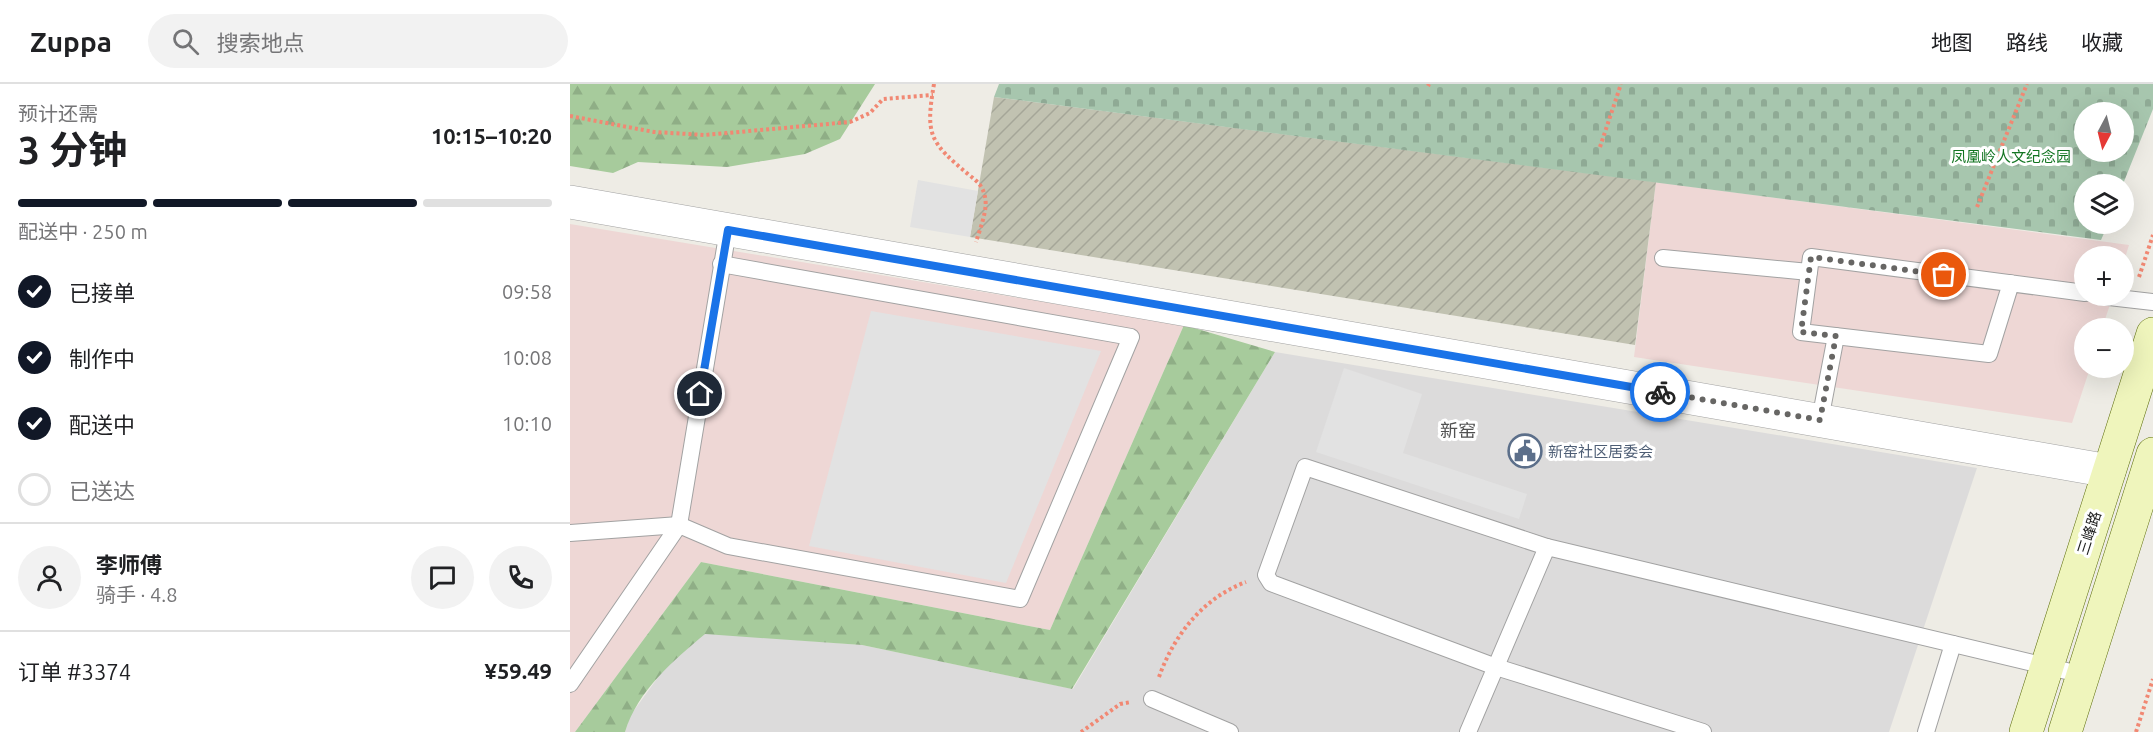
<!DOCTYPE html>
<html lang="zh">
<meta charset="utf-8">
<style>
:root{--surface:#fff;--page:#f2f2f2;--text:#202124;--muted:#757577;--line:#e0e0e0;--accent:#111827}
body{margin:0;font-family:Ubuntu,"Noto Sans SC",sans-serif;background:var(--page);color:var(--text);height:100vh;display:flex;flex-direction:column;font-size:22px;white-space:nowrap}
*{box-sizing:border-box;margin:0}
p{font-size:20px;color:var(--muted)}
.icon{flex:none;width:33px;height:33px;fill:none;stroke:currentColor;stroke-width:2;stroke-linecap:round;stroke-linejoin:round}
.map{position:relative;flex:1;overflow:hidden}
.sheet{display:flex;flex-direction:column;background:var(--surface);width:570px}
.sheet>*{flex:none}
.needle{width:39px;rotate:187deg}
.controls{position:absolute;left:1504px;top:18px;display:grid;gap:12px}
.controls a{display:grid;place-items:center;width:60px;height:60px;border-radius:50%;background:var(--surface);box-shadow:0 6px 24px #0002;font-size:30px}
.pin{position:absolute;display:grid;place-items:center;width:51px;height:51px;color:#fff;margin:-26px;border:3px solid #fff;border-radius:50%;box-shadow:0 2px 6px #0007}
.courier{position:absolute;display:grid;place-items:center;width:60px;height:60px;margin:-30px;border:4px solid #1a73e8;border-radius:50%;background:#fff;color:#222;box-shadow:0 2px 8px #0007}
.headline em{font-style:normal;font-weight:700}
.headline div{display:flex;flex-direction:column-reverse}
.headline{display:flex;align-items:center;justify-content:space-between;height:102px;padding:0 18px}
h1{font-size:39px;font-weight:700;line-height:45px}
.bar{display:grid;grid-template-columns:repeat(4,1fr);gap:9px 6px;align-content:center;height:72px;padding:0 18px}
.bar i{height:8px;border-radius:4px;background:var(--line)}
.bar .selected{background:var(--accent)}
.bar p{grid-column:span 4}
.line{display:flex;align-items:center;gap:15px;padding:0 18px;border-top:2px solid var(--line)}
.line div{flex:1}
.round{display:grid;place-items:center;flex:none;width:63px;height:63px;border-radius:32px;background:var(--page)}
ol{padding:0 18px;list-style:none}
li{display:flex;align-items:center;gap:18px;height:66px}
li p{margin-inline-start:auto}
li .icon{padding:6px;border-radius:50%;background:var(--accent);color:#fff;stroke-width:4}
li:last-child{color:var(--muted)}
li i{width:33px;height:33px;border:3px solid var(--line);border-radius:50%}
header{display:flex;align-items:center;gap:36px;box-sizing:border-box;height:84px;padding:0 30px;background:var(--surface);border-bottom:2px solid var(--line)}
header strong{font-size:28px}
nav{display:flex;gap:33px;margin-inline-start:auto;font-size:21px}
.search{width:420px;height:54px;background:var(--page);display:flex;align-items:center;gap:15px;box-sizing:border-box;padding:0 21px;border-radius:33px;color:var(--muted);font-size:22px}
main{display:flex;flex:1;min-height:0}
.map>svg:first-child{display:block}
.residential{fill:#dcdbdb}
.commercial{fill:#eed7d5}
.construction{fill:url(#construction-furrows)}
.forest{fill:url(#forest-firs)}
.cemetery{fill:url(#cemetery-stones);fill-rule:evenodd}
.parking{fill:#e2e2e2}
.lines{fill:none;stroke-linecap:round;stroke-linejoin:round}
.service-casing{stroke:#a2a2a2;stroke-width:18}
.minor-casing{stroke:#a2a2a2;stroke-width:34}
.secondary-casing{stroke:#5d6e0c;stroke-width:34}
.path{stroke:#f18873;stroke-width:4;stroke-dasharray:3 3;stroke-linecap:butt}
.service{stroke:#fff;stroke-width:16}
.minor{stroke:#fff;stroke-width:33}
.secondary{stroke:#eff5bc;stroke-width:33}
.done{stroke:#676664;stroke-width:6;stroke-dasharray:0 10.8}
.route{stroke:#1a73e8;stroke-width:8}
.labels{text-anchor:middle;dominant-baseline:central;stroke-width:6;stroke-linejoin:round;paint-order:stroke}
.park-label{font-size:15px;fill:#127521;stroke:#fff}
.service-label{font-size:15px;fill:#4e5e75;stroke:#fff;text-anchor:start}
.street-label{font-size:15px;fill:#1e1e1e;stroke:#fff}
.quarter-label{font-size:18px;fill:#515151;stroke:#fff}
</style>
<header>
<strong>Zuppa</strong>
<div class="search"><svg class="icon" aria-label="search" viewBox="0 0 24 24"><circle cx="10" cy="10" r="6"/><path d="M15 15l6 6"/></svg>搜索地点</div>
<nav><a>地图</a><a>路线</a><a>收藏</a></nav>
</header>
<main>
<section class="sheet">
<div class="headline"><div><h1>3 分钟</h1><p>预计还需</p></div><em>10:15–10:20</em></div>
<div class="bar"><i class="selected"></i><i class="selected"></i><i class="selected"></i><i></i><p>配送中 · 250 m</p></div>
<ol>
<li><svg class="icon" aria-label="check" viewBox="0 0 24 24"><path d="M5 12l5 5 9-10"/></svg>已接单<p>09:58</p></li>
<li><svg class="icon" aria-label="check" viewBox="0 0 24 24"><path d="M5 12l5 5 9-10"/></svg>制作中<p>10:08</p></li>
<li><svg class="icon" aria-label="check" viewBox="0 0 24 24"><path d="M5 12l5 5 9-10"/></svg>配送中<p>10:10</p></li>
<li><i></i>已送达</li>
</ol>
<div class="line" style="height:108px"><a class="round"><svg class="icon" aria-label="person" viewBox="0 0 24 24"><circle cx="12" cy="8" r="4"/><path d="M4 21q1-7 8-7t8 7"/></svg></a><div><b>李师傅</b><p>骑手 · 4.8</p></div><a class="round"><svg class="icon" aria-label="chat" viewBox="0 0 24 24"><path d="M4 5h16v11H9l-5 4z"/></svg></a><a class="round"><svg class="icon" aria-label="phone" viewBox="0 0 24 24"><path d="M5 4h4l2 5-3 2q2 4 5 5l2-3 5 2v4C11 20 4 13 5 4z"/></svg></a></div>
<div class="line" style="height:78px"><div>订单 #3374</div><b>¥59.49</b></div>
</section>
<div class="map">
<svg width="1583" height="648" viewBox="0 0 1583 648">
<defs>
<pattern id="construction-furrows" width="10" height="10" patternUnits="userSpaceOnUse" patternTransform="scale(1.5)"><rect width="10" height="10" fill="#c1c2b1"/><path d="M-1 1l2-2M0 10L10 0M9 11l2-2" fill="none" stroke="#a5a698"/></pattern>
<pattern id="forest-firs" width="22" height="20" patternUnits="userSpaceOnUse" patternTransform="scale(1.5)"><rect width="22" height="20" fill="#a7cb9c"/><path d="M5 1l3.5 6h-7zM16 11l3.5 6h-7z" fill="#8fae86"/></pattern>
<pattern id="cemetery-stones" width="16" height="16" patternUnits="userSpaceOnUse" patternTransform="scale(1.5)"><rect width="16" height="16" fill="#a7c6ae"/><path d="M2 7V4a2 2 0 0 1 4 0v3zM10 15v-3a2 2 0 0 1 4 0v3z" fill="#8faa95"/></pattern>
</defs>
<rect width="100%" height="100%" fill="#eeece5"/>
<polygon class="residential" points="705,268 1407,384 1319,648 55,648 60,632 94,585 135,549 292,561 503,605"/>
<g class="commercial">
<polygon points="1086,98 1559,161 1554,177 1554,172 1515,172 1515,212 1543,212 1532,244 1515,244 1515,284 1520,284 1502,339 1064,273"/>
<polygon points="0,140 614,241 480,546 131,478 5,648 0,648"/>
</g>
<polygon class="construction" points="424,13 1086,98 1065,261 400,153"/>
<g class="forest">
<polygon points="0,0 305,0 270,55 235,70 157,83 68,78 43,89 0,82"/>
<path d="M614,241l91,27 -203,337 -210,-44 -157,-11c-32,27 -67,56 -80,98h-50l126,-170 349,68z"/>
</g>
<path class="cemetery" d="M429,0h1154v25l-30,75h-38v40h23l-7,16 -1107,-143zM1515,28h39v40h-39z"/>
<g class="parking">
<polygon points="348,96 408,107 400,153 340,143"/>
<polygon points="301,227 531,267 436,499 239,462"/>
<polygon points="774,284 852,310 833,369 957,410 949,435 746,368"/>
</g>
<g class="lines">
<defs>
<g id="service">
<polyline points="1093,174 1239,188"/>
<polyline points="1441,199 1419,270 1231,248 1241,173 1515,209"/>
<polyline points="1530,212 1583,218"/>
<polyline points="1250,336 1266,252"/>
<polyline points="0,449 109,441 158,462 450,515 561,253 151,180"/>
<polyline points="977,463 735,383 696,491 701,499 926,583 1133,648"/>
<polyline points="0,600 109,441 158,146"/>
<polyline points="582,615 660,648"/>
<polyline points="898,648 977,463 1513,591"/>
<polyline points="1356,648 1383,560"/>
</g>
<polyline id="minor" points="0,118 1539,387"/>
<g id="secondary">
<polyline points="1456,648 1583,250"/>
<polyline points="1495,648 1583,370"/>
</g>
</defs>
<use href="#service" class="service-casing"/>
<use href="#minor" class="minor-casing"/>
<use href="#secondary" class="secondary-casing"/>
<g class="path">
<path d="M364,0c-9,52 -4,58 35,91 8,6 14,11 16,22 3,12 -5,32 -9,45"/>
<polyline points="858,2 859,0"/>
<polyline points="0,32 84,48 135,51 280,38 300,29 313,15 363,11"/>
<polyline points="1030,63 1051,0"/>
<polyline points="1407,123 1457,0"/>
<polyline points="1569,193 1583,151"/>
<path d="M589,593c15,-42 44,-79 87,-95"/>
<polyline points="511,648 550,620 561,618"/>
<polyline points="1566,648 1583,595"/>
</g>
<use href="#service" class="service"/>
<use href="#minor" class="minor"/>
<use href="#secondary" class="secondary"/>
</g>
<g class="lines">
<polyline class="done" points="1090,308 1250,336 1266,252 1231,248 1241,173 1374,191"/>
<polyline class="route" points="130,310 158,146 1090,308"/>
</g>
<defs>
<symbol id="civic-ring" viewBox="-11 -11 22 22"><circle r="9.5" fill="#fff" stroke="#5c6f8a" stroke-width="1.5"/><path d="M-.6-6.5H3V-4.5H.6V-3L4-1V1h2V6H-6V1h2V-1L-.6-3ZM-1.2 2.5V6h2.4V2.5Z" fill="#5c6f8a"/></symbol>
</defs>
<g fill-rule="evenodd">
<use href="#civic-ring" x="936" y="348" width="38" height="38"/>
</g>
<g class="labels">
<g class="park-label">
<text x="1441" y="72">凤凰岭人文纪念园</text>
</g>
<g class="service-label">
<text x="978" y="367">新窑社区居委会</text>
</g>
<g class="street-label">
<text transform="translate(1519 449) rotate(-72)">三峰路</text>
</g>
<g class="quarter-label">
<text x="888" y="346">新窑</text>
</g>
</g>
</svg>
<div class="controls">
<a><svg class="needle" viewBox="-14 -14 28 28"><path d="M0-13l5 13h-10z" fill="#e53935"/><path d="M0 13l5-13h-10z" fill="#757577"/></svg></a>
<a><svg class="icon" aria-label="layers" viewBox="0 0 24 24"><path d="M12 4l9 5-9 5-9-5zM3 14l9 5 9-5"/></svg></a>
<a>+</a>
<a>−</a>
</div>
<div class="pin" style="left:1374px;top:191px;background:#ea580c"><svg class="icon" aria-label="bag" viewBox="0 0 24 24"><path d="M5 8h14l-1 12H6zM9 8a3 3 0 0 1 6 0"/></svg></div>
<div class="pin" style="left:130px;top:310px;background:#1f2937"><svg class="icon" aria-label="home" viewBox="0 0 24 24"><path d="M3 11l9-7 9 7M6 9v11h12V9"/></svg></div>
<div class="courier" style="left:1090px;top:308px"><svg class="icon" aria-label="bike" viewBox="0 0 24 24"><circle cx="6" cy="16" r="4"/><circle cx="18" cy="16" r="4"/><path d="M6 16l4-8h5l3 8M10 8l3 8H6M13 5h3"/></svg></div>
</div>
</main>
